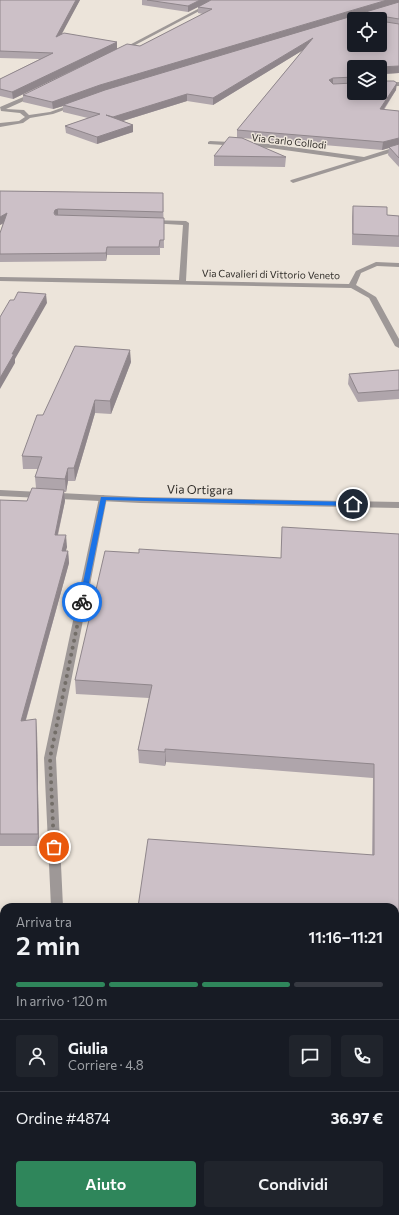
<!DOCTYPE html>
<html lang="it">
<meta charset="utf-8">
<style>
:root{--surface:#171b24;--page:#20242c;--text:#f1f3f6;--muted:#9ea1a6;--line:#363941;--accent:#2f865b}
body{margin:0;font-family:Commissioner,sans-serif;background:var(--page);color:var(--text);height:100vh;display:flex;flex-direction:column;font-size:15px;white-space:nowrap}
*{box-sizing:border-box;margin:0}
p{font-size:13px;color:var(--muted)}
.icon{flex:none;width:22px;height:22px;fill:none;stroke:currentColor;stroke-width:2;stroke-linecap:round;stroke-linejoin:round}
.map{position:relative;flex:1;overflow:hidden}
.sheet{position:absolute;left:0px;top:903px;width:399px;height:312px;display:flex;flex-direction:column;background:var(--surface);border-radius:12px 12px 0 0;box-shadow:0 2px 10px #0003}
.sheet>*{flex:none}
.tools{position:absolute;left:347px;top:12px;display:grid;gap:8px}
.tools a{display:grid;place-items:center;width:40px;height:40px;border-radius:4px;background:var(--surface);box-shadow:0 2px 10px #0003;font-size:20px}
.pin{position:absolute;display:grid;place-items:center;width:34px;height:34px;color:#fff;margin:-17px;border:2px solid #fff;border-radius:50%;box-shadow:0 1px 4px #0007}
.courier{position:absolute;display:grid;place-items:center;width:40px;height:40px;margin:-20px;border:3px solid #1a73e8;border-radius:50%;background:#fff;color:#222;box-shadow:0 1px 5px #0007}
.head em{font-style:normal;font-weight:600}
.head div{display:flex;flex-direction:column-reverse}
.head{display:flex;align-items:center;justify-content:space-between;height:68px;padding:0 16px}
h1{font-size:26px;font-weight:600;line-height:30px}
.bar{display:grid;grid-template-columns:repeat(4,1fr);gap:6px 4px;align-content:center;height:48px;padding:0 16px}
.bar i{height:5px;border-radius:3px;background:var(--line)}
.bar .current{background:var(--accent)}
.bar p{grid-column:span 4}
.line{display:flex;align-items:center;gap:10px;padding:0 16px;border-top:1px solid var(--line)}
.line div{flex:1}
.round{display:grid;place-items:center;flex:none;width:42px;height:42px;border-radius:4px;background:var(--page)}
.action{display:flex;gap:8px;margin-top:auto;padding:8px 16px}
.action a{flex:1;height:46px;border-radius:4px;background:var(--accent);color:#fff;font-size:16px;font-weight:600;line-height:46px;text-align:center}
.action a+a{background:var(--page);color:var(--text)}
.map>svg:first-child{display:block}
.lines{fill:none;stroke-linecap:round;stroke-linejoin:round}
.service{fill:#9e9897;fill-rule:evenodd}
.minor{fill:#9e9897;fill-rule:evenodd}
.tertiary{fill:#9e9897;fill-rule:evenodd}
.wall{fill:#afa5ab;fill-rule:evenodd}
.shaded-wall{fill:#8f868b}
.building{fill:#ccc0c7;stroke:#8f868b}
.route{fill:#1a73e8}
.done{stroke:#736e68;stroke-width:4;stroke-dasharray:0 7.2}
.labels{text-anchor:middle;dominant-baseline:central;stroke-width:3;stroke-linejoin:round;paint-order:stroke}
.far-street-label{font-size:10px;fill:#322f2b;stroke:#ece4da}
.street-label{font-size:12px;fill:#322f2b;stroke:#ece4da}
</style>
<div class="map">
<svg width="399" height="1215" viewBox="0 0 399 1215">
<rect width="100%" height="100%" fill="#ece4da"/>
<g class="lines">
<g class="service">
<polygon points="103,495 107,498 56,758 63,907 51,907 44,758 99,498"/>
<rect x="64" y="1211" width="16" height="4"/>
</g>
<g class="minor">
<polygon points="399,82 399,86 380,87 380,83"/>
<polygon points="210,141 270,144 364,157 399,146 399,150 293,183 290,181 291,180 356,160 270,148 208,144 208,142"/>
<polygon points="151,220 186,221 189,223 186,281 349,284 356,271 376,262 399,263 399,267 377,266 361,273 356,285 376,297 399,339 399,348 395,346 369,298 351,288 0,281 0,277 179,280 183,225 149,223 148,222"/>
<polygon points="0,490 140,497 399,502 399,508 140,503 0,496"/>
</g>
<g class="tertiary">
<polygon points="215,0 220,0 122,52 118,51"/>
<polygon points="35,92 37,93 37,95 6,109 24,110 29,115 50,112 75,103 78,105 53,114 30,118 23,123 0,127 0,123 19,121 25,117 20,113 1,111 0,107"/>
</g>
</g>
<g class="wall">
<path d="M0,0h80l-19,34 56,8v7l23,-3 63,-32 -5,-1v-6l-10,5 -46,-7v-5h257v73l-12,1v7l9,9 -12,20 15,1v56l-11,-12 1,-7 -7,2 -140,-12 44,19 -1,10 -71,-1v-10l23,-18v-8l66,-80 -90,55 -26,-4 -64,20 10,4v7l-36,12 -31,-11 -1,-7 23,-8 -25,-6v-6l-10,3 -30,-7v-7l81,-40 -91,44 -13,-3v-17l40,-20 -40,-1zM354,67l26,26h-26z"/>
<polygon points="0,191 163,193 164,248 160,248 160,255 107,255 106,261 0,262 0,233 3,223 0,225"/>
<polygon points="353,206 387,215 399,216 399,247 352,245 352,217"/>
<polygon points="131,362 111,414 95,413 75,481 68,481 66,492 64,492 65,501 58,535 67,547 65,551 68,551 69,563 26,720 37,731 39,846 0,846 0,500 27,501 36,488 35,477 38,469 23,469 22,456 43,415"/>
<polygon points="399,370 399,399 358,402 348,384 349,374"/>
<polygon points="399,534 399,1061 395,1061 395,907 372,855 373,778 166,762 165,766 139,763 138,750 149,698 76,694 75,680 281,558"/>
<rect x="395" y="1086" width="4" height="62"/>
</g>
<g class="shaded-wall">
<polygon points="76,0 80,0 57,43 56,37"/>
<polygon points="200,0 212,0 188,12 188,6"/>
<polygon points="387,0 399,0 399,3 63,105 63,106 53,109 52,102 100,85"/>
<polygon points="313,38 313,44 213,105 213,98"/>
<polygon points="117,42 117,49 13,99 12,92"/>
<polygon points="399,66 399,73 380,74 380,67"/>
<polygon points="387,74 387,81 380,82 380,75"/>
<polygon points="333,78 333,84 329,80"/>
<polygon points="397,83 396,90 379,116 380,109"/>
<polygon points="187,94 187,101 113,124 113,117"/>
<polygon points="133,125 133,132 97,144 97,137"/>
<polygon points="399,138 399,145 382,150 383,142"/>
<polygon points="58,209 58,216 54,213 55,210"/>
<polygon points="7,213 8,221 0,225 0,217"/>
<polygon points="107,247 107,255 106,261 106,253"/>
<polygon points="46,294 47,303 15,359 15,363 0,389 0,378 12,354"/>
<polygon points="130,350 131,362 111,414 110,401"/>
<polygon points="95,400 95,413 75,481 74,468"/>
<polygon points="68,468 68,481 66,492 65,479"/>
<polygon points="64,490 65,501 55,546 55,535"/>
<polygon points="66,535 67,547 63,562 62,551"/>
<polygon points="68,551 69,563 22,733 21,721"/>
<polygon points="36,719 37,731 39,846 38,834"/>
<polygon points="165,749 166,762 165,766"/>
<polygon points="4,1164 4,1201 3,1215 0,1215 0,1206"/>
</g>
<g class="building">
<polygon points="0,0 76,0 56,37 64,33 117,42 12,92 0,89 0,79 53,53 0,51"/>
<polygon points="147,0 200,0 188,6"/>
<polygon points="211,0 387,0 100,85 52,102 23,95 127,44 140,46 212,9 198,7"/>
<polygon points="399,2 399,19 381,16 379,18 380,19 354,19 354,45 380,45 380,20 380,21 399,24 399,66 380,67 387,74 380,75 380,67 354,67 354,77 333,78 329,80 333,84 354,83 354,93 380,93 380,81 394,81 397,83 380,109 399,111 399,138 383,142 237,130 313,38 213,98 187,94 113,117 106,115 133,125 97,137 65,126 100,114 63,105 105,90"/>
<polygon points="229,137 242,138 286,157 214,156"/>
<polygon points="399,144 399,158 389,147"/>
<polygon points="0,191 163,193 163,212 58,209 55,210 54,213 55,215 164,218 164,240 160,240 159,247 107,247 106,253 0,254 0,233 7,213 0,217"/>
<polygon points="353,206 387,207 387,215 399,216 399,236 353,234"/>
<polygon points="18,292 46,294 12,354 14,354 0,378 0,317 10,300 14,300"/>
<polygon points="75,346 130,350 110,401 95,400 74,468 68,468 65,479 35,477 42,457 22,456 37,415 43,415"/>
<polygon points="399,370 399,390 358,393 349,374"/>
<polygon points="32,488 64,490 55,535 66,535 62,551 68,551 21,721 36,719 38,834 0,834 0,500 27,501"/>
<polygon points="282,527 399,534 399,1047 395,1046 395,907 138,907 148,839 374,855 374,764 165,749 165,752 138,750 152,685 75,680 105,551 139,553 139,549 281,558"/>
<polygon points="0,1018 4,1018 4,1164 0,1206"/>
<polygon points="395,1086 399,1086 399,1134 397,1134"/>
<rect x="166" y="1211" width="160" height="4"/>
</g>
<polygon class="route" points="101,497 353,502 356,504 353,506 106,500 85,602 82,604 79,602"/>
<g class="lines">
<polyline class="done" points="54,847 50,758 82,602"/>
</g>
<g class="labels">
<g class="far-street-label">
<text transform="translate(289 141) rotate(6)">Via Carlo Collodi</text>
<text transform="translate(271 274) rotate(1)">Via Cavalieri di Vittorio Veneto</text>
</g>
<g class="street-label">
<text transform="translate(200 489) rotate(1)">Via Ortigara</text>
</g>
</g>
</svg>
<div class="tools">
<a><svg class="icon" aria-label="locate" viewBox="0 0 24 24"><circle cx="12" cy="12" r="6"/><path d="M12 2v4M12 18v4M2 12h4M18 12h4"/></svg></a>
<a><svg class="icon" aria-label="layers" viewBox="0 0 24 24"><path d="M12 4l9 5-9 5-9-5zM3 14l9 5 9-5"/></svg></a>
</div>
<div class="pin" style="left:54px;top:847px;background:#ea580c"><svg class="icon" aria-label="bag" viewBox="0 0 24 24"><path d="M5 8h14l-1 12H6zM9 8a3 3 0 0 1 6 0"/></svg></div>
<div class="pin" style="left:353px;top:504px;background:#1f2937"><svg class="icon" aria-label="home" viewBox="0 0 24 24"><path d="M3 11l9-7 9 7M6 9v11h12V9"/></svg></div>
<div class="courier" style="left:82px;top:602px"><svg class="icon" aria-label="bike" viewBox="0 0 24 24"><circle cx="6" cy="16" r="4"/><circle cx="18" cy="16" r="4"/><path d="M6 16l4-8h5l3 8M10 8l3 8H6M13 5h3"/></svg></div>
<section class="sheet">
<div class="head"><div><h1>2 min</h1><p>Arriva tra</p></div><em>11:16–11:21</em></div>
<div class="bar"><i class="current"></i><i class="current"></i><i class="current"></i><i></i><p>In arrivo · 120 m</p></div>
<div class="line" style="height:72px"><a class="round"><svg class="icon" aria-label="person" viewBox="0 0 24 24"><circle cx="12" cy="8" r="4"/><path d="M4 21q1-7 8-7t8 7"/></svg></a><div><b>Giulia</b><p>Corriere · 4.8</p></div><a class="round"><svg class="icon" aria-label="chat" viewBox="0 0 24 24"><path d="M4 5h16v11H9l-5 4z"/></svg></a><a class="round"><svg class="icon" aria-label="phone" viewBox="0 0 24 24"><path d="M5 4h4l2 5-3 2q2 4 5 5l2-3 5 2v4C11 20 4 13 5 4z"/></svg></a></div>
<div class="line" style="height:52px"><div>Ordine #4874</div><b>36.97 €</b></div>
<div class="action"><a>Aiuto</a><a>Condividi</a></div>
</section>
</div>
